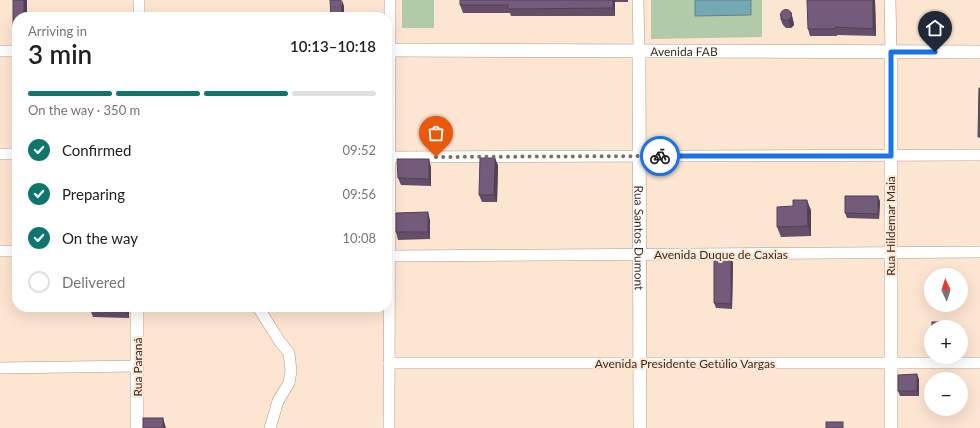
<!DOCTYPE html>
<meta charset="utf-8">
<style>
:root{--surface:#fff;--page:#f6f6f6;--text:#202124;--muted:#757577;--line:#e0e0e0;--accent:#0f766e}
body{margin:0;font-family:Lato,sans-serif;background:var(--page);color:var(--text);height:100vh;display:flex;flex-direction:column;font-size:15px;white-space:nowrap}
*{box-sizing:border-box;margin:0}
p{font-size:13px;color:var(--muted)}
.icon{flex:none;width:22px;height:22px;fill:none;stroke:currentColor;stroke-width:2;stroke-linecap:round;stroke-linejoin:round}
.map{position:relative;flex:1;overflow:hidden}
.panel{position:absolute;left:12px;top:12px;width:380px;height:300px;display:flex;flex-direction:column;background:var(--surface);border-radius:16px;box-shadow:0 4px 16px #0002}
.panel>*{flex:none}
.needle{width:26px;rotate:356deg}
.buttons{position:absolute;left:924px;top:268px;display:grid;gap:8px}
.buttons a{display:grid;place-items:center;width:44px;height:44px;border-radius:50%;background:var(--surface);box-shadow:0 4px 16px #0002;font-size:20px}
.pin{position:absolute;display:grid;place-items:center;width:34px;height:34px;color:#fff;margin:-41px -17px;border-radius:50% 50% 50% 0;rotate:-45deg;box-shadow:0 0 4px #0007}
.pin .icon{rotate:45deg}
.courier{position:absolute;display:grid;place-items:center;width:40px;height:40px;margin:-20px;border:3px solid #1a73e8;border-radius:50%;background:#fff;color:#222;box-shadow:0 1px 5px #0007}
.headline em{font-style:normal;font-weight:600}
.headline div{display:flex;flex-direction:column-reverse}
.headline{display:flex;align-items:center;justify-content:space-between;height:68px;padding:0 16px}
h1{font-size:26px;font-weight:600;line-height:30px}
.bar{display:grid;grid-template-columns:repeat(4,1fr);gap:6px 4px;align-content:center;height:48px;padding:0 16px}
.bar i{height:5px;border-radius:3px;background:var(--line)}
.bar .on{background:var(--accent)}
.bar p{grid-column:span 4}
ol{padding:0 16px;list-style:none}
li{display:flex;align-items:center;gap:12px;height:44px}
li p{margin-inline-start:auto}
li .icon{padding:4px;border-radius:50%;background:var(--accent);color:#fff;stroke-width:4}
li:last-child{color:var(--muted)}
li i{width:22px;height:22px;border:2px solid var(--line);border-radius:50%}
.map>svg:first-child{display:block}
.pitch{fill:#b1caa8}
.water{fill:#73a8b4;stroke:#628389}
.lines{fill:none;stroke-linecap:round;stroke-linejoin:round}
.minor-casing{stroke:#b49981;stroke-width:12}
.major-casing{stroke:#b49981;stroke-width:14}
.minor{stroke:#fff;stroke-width:11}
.major{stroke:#fff;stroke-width:13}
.wall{fill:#654e6a}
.shaded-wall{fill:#524056}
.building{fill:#755b7b;stroke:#524056}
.done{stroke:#7d6e61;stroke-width:4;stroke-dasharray:0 7.2}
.route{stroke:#1a73e8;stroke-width:5}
.labels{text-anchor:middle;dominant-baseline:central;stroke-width:4;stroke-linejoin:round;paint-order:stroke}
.street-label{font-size:12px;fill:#392e24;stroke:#fce5d1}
</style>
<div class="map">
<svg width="980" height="428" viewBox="0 0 980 428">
<rect width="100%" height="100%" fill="#fce5d1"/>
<g class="pitch">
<rect x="402" y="0" width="32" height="28"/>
<polygon points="651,0 762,0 762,37 651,39"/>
</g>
<polygon class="water" points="695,0 751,0 751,15 695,16"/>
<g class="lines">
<defs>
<g id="minor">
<polyline points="638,0 639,52"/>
<polyline points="890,0 891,52"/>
<polyline points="139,17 139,0"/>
<polyline points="0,51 17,51"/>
<polyline points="0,154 17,154"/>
<polyline points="390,157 980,155"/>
<polyline points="0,251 17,251"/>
<polyline points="390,256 980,252"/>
<polyline points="258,307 280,342 289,353 291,371 289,383 278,401 270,428"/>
<polyline points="389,363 980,363"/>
<polyline points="0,368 137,366"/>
<polyline points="389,428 390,0"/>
</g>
<g id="major">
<path id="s1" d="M387,50l593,2"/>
<path id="s2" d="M639,52l1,376"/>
<polyline points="891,52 891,428"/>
<polyline points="137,428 137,307"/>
</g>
</defs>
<use href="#minor" class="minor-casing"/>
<use href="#major" class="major-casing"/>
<use href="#minor" class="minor"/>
<use href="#major" class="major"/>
</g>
<g class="wall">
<polygon points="13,0 24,0 24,1 24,0 27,0 27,17 17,17 17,39 16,39 13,32"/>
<polygon points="460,0 628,0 628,2 615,2 615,16 511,16 510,13 463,13 460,5"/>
<polygon points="875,0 876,36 837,35 837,36 810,36 808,29"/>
<polygon points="791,12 793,20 794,25 791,28 786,28 783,25 780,18"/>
<polygon points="498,165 497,202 482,202 479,195"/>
<polygon points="431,167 431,186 401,185 398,178"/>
<polygon points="880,201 879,219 847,218 845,213"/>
<polygon points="811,210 811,236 781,237 777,227"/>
<polygon points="430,220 430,239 398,240 396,232"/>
<polygon points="731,258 733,263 732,309 716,308 714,303"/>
<polygon points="90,307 129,307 129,318 93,317 90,309"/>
<polygon points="919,379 919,396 900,396 898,391"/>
</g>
<g class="shaded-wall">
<rect x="24" y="0" width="3" height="17"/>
<polygon points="342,0 344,6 344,17 342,17"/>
<polygon points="613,0 615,0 615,16 613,8"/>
<polygon points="873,0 875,0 876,36 873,29"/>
<polygon points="791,12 793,20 794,25 791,28 788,20"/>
<polygon points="495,158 498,165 497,202 494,195"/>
<polygon points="429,159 431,167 431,186 429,179"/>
<polygon points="878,196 880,201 879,219 878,214"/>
<polygon points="807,200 811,210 811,236 808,226"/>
<polygon points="428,212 430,220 430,239 428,232"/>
<polygon points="731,258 733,263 732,309 731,304"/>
<polygon points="126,307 129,307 129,318 126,310"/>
<polygon points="917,374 919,379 919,396 917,391"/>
<polygon points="163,418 166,428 163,428"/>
</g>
<g class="building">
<polygon points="13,0 24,0 24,17 17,17 17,32 13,32"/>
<polygon points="330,0 341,0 342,17 331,17"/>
<polygon points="460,0 613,0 613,8 508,9 508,5 460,5"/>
<polygon points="807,0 873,0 873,29 835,27 835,29 808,29"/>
<circle cx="786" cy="15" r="5.5"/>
<polygon points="979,88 980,88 980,137 978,137"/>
<polygon points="480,158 495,158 494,195 479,195"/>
<polygon points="397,159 429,159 429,179 398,178"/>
<polygon points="845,196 878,196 878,214 845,213"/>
<polygon points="793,200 807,200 808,226 777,227 777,207 793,206"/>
<polygon points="428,212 428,232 396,232 396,213"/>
<polygon points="714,258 731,258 731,304 714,303"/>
<polygon points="90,307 126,307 126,310 90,309"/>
<rect x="932" y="322" width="16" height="5"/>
<polygon points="917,374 917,391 898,391 898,375"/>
<rect x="143" y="418" width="20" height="10"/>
<rect x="826" y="422" width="17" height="6"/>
</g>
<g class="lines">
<polyline class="done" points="436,157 660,156"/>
<polyline class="route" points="660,156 891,156 891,52 935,52"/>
</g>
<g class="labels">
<g class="street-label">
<text stroke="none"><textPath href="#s1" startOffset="297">Avenida FAB</textPath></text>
<text transform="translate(890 226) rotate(-90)">Rua Hildemar Maia</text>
<text stroke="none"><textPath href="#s2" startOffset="186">Rua Santos Dumont</textPath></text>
<text x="721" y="254">Avenida Duque de Caxias</text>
<text x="685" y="363">Avenida Presidente Getúlio Vargas</text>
<text transform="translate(137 367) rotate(-90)">Rua Paraná</text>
</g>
</g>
</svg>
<div class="buttons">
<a><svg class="needle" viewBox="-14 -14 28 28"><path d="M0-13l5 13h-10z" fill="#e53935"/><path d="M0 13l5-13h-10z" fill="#757577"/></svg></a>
<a>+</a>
<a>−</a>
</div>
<div class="pin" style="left:436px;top:157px;background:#ea580c"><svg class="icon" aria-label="bag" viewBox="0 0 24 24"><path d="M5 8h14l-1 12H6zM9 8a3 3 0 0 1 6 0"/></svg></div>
<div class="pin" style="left:935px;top:52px;background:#1f2937"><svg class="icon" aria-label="home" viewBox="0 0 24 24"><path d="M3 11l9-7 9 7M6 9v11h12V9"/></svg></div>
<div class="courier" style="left:660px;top:156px"><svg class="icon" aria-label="bike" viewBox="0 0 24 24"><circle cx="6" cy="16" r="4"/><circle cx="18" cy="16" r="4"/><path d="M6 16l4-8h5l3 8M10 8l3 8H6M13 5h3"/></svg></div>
<section class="panel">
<div class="headline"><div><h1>3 min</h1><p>Arriving in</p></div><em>10:13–10:18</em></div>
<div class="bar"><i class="on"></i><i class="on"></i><i class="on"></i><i></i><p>On the way · 350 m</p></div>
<ol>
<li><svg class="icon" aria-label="check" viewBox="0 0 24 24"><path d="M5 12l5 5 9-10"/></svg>Confirmed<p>09:52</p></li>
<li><svg class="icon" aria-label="check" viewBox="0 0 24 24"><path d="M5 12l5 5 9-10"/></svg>Preparing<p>09:56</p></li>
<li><svg class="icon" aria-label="check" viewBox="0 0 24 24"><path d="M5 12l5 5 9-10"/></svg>On the way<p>10:08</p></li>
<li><i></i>Delivered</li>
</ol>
</section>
</div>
